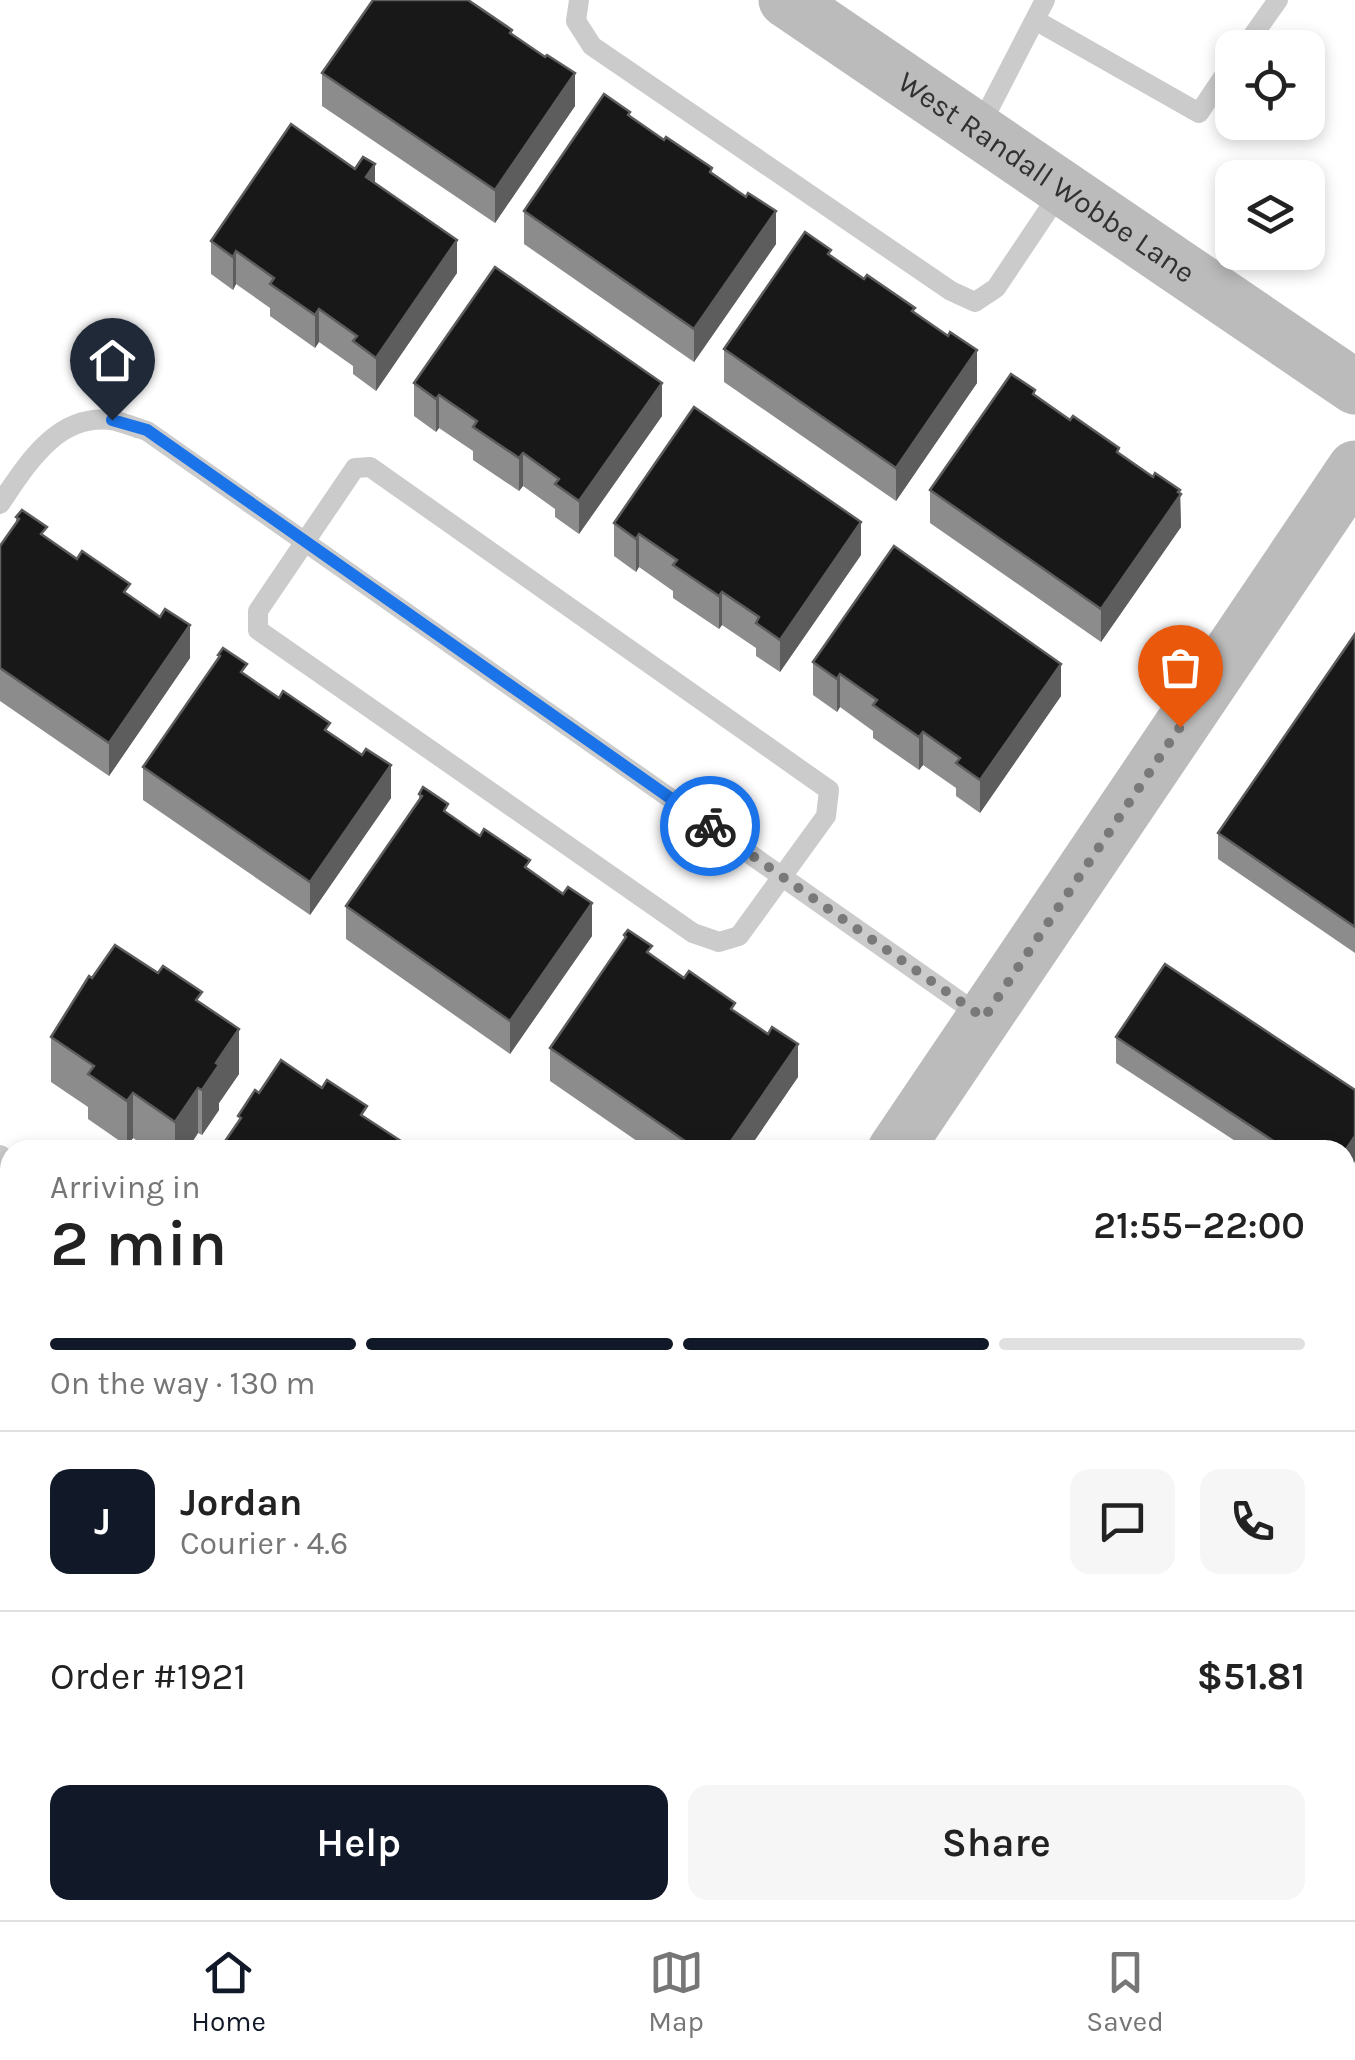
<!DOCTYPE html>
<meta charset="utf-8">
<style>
:root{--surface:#fff;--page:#f6f6f6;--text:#222;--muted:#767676;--line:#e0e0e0;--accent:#111827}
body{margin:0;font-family:Karla,sans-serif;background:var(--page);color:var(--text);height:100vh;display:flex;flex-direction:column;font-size:38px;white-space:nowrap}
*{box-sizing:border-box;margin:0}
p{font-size:32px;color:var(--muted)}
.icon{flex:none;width:55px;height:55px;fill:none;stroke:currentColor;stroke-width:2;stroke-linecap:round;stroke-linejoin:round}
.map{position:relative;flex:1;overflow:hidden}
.details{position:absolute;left:0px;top:1140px;width:1355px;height:780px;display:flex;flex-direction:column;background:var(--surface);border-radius:30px 30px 0 0;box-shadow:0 5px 15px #0003}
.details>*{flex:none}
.tools{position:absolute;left:1215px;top:30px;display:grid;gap:20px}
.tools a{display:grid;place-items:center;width:110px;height:110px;border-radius:20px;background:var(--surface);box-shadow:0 5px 15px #0003;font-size:50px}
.pin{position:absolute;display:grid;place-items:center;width:85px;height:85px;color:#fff;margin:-102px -42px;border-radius:50% 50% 50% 0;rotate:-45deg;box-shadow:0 0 10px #0007}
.pin .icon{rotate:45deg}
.courier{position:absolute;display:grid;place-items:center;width:100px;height:100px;margin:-50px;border:8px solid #1a73e8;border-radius:50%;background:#fff;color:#222;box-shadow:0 2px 12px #0007}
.headline em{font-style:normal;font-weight:600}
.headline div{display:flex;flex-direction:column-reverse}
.headline{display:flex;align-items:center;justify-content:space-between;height:170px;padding:0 50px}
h1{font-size:65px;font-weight:600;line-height:75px}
.bar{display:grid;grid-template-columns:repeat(4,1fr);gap:15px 10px;align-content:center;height:120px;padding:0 50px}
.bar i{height:12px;border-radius:8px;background:var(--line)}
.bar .current{background:var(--accent)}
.bar p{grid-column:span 4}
.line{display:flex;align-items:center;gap:25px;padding:0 50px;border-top:2px solid var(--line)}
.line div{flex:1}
.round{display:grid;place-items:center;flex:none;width:105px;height:105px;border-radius:20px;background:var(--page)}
.button{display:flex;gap:20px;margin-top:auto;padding:20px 50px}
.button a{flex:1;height:115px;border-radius:20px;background:var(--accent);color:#fff;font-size:40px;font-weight:600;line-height:115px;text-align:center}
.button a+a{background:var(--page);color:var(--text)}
.tabs{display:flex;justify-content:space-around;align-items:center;height:140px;border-top:2px solid var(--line);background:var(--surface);font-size:28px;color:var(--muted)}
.tabs a{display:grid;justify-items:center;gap:5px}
.tabs .current{color:var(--accent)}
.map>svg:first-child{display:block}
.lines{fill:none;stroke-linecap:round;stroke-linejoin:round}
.lane{stroke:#cbcbcb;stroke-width:20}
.secondary{stroke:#bbb;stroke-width:55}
.wall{fill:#8c8c8c}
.shaded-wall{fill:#5d5d5d}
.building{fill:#181818;stroke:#5d5d5d;stroke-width:2.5}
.done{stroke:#797979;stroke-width:10;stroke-dasharray:0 18}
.route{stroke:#1a73e8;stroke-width:12}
.labels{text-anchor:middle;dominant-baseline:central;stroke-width:10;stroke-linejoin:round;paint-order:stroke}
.street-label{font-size:30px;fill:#313131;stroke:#fff}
</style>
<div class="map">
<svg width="1355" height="1920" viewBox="0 0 1355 1920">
<rect width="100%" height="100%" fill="#fff"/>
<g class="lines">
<g class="lane">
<polyline points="579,0 576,21 592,46 951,291 975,302 996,288 1063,188"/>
<polyline points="1035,20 1199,113 1232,64"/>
<polyline points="1244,48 1278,0"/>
<polyline points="979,128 1045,0"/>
<polygon points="370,467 829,790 826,816 739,936 719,942 693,933 258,630 258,611 355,468"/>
<path d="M0,504c27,-40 59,-94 116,-83 11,3 21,7 31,10l835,586"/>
<polyline points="0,1155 10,1162"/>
<polyline points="243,1920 250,1910"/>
</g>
<g class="secondary">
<path id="s1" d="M786,0l569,387"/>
<polyline points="895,1150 1355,468"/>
<polyline points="376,1920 383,1910"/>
</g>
</g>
<g class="wall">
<polygon points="512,35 575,106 495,223 322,106 322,73"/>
<polygon points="630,117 712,174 776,244 694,362 524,244 524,211"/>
<polygon points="375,183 457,273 376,391 353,374 353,366 319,342 315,348 270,316 270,308 236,284 233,290 211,274 211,241"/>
<polygon points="831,256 948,336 977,383 896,501 724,382 724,349"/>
<polygon points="414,383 662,416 579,534 555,517 555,509 523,486 519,491 473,460 473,451 439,428 436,432 414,416"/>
<polygon points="1035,396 1153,477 1180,493 1181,527 1101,642 930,523 930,490"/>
<polygon points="16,517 160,617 190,658 109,776 0,701 0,546 16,522"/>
<polygon points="614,523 861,555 780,672 756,656 756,648 722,625 719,629 673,598 673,591 639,567 636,572 614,556"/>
<polygon points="1355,634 1355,953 1218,859 1218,833"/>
<polygon points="218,655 330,733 391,798 310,915 143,800 143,767 218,659"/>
<polygon points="813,662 1061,696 980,813 956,796 956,788 923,765 919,770 873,738 873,731 840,707 837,712 813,695"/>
<polygon points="419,794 530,871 592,936 510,1054 346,939 346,906 419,801"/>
<polygon points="624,935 652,956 798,1077 748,1150 650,1150 550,1081 550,1048 624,939"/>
<polygon points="92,978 202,1004 239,1074 219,1103 219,1110 202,1135 198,1133 187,1150 151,1150 133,1138 127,1146 88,1119 88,1107 51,1082 51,1037"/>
<polygon points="1116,1037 1355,1090 1355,1161 1345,1177 1345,1150 1249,1150 1116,1063"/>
<polygon points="0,1198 10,1205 7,1371 0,1366"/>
<polygon points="0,1503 10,1510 10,1675 0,1668"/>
<polygon points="10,1727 10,1910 0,1920 0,1742"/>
<polygon points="1228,1910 1303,1910 1296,1920 1242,1920"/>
<polygon points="706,1911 903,1920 706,1920"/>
</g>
<g class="shaded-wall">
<polygon points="575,73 575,106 495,223 495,190"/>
<polygon points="375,164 375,197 366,177"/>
<polygon points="776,211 776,244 694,362 694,329"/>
<polygon points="457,240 457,273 376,391 376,358"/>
<polygon points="236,251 236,284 233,290 233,257"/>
<polygon points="319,309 319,342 315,348 315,315"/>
<polygon points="977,350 977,383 896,501 896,468"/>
<polygon points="662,383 662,416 579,534 579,501"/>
<polygon points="439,395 439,428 436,432 436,399"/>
<polygon points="523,453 523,486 519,491 519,458"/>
<polygon points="1180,490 1181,527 1101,642 1101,609"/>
<polygon points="861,522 861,555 780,672 780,640"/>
<polygon points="639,534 639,567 636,572 636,539"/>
<polygon points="722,592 722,625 719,629 719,596"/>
<polygon points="190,625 190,658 109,776 109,743"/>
<polygon points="1061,664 1061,696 980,813 980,780"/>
<polygon points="840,674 840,707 837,712 837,679"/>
<polygon points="923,732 923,765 919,770 919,737"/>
<polygon points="391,765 391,798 310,915 310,882"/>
<polygon points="592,903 592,936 510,1054 510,1021"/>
<polygon points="239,1029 239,1074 219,1103 219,1110 202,1135 202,1090 216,1063"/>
<polygon points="798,1044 798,1077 748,1150 725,1150"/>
<polygon points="198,1088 198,1133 187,1150 175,1150 175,1122"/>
<polygon points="133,1093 133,1138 127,1146 127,1101"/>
<polygon points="1355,1136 1355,1161 1345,1177 1345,1151"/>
<polygon points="10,1322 10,1367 7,1371 7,1326"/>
<polygon points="1355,1731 1355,1757 1345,1771 1345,1746"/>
<polygon points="1355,1807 1355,1833 1345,1848 1345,1822"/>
<polygon points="40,1910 63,1910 56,1920 34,1920"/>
<polygon points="1286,1910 1303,1910 1296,1920 1280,1920"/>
</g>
<g class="building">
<polygon points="373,0 468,0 512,30 510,33 545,57 547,55 575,73 495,190 322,73"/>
<polygon points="604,94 630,112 628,115 664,140 666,137 712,168 710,172 746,197 748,193 776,211 694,329 524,211"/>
<polygon points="291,124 355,169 363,157 375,164 366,177 457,240 376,358 353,341 357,336 319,309 315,315 270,284 274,278 236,251 233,257 211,241"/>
<polygon points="805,232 831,250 828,254 864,279 867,275 915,308 912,311 948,336 950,332 977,350 896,468 724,349"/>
<polygon points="495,267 662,383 579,501 555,484 559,479 523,453 519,458 473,427 477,421 439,395 436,399 414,383"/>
<polygon points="1011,374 1035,390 1033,394 1070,420 1073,416 1119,448 1117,452 1153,477 1155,473 1180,490 1178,492 1181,494 1101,609 930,490"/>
<polygon points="694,407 861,522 780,640 756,623 759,617 722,592 719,596 673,565 677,560 639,534 636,539 614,523"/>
<polygon points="22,510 47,527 41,534 77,559 82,551 130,584 124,592 160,617 165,609 190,625 109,743 0,668 0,546 19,519 16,517"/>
<polygon points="894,546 1061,664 980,780 956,763 960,758 923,732 919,737 873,705 877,700 840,674 837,679 813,662"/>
<polygon points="1355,634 1355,927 1218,833"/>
<polygon points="223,648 247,664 241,672 279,698 283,691 330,723 325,730 362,755 366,749 391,765 310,882 143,767 220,656 218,655"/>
<polygon points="423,787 448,804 444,811 480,836 484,829 530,860 525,867 563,894 568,887 592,903 510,1021 346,906 422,796 419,794"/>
<polygon points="628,930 652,946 647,952 684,978 689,971 735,1003 731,1009 768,1034 772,1027 798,1044 725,1150 698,1150 550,1048 626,937 624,935"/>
<polygon points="115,945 158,973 163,966 202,992 196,1000 239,1029 216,1063 219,1065 202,1090 198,1088 175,1122 133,1093 127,1101 88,1074 94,1066 51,1037 89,976 92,978"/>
<polygon points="1165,964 1355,1090 1355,1136 1345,1151 1287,1150 1116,1037"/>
<polygon points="281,1060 322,1088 327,1080 367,1106 361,1115 404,1143 399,1150 219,1150 241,1118 238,1116 255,1090 259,1093"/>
<polygon points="0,1198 10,1205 10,1322 7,1326 0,1321"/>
<polygon points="0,1503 10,1510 10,1642 0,1635"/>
<polygon points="1345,1697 1355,1703 1355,1731 1345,1746"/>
<polygon points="10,1727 10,1797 0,1791 0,1742"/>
<polygon points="1345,1758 1355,1765 1355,1807 1345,1822"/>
<polygon points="0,1823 10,1830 10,1910 40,1910 34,1920 0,1920"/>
<polygon points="58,1910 62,1910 77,1920 52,1920"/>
<polygon points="707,1910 889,1910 903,1920 719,1920"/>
<polygon points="1269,1910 1286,1910 1280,1918"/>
</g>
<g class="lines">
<polyline class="done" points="710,826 984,1018 1180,727"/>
<polyline class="route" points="112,420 147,430 710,826"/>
</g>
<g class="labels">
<g class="street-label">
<text stroke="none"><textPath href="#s1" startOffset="315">West Randall Wobbe Lane</textPath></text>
</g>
</g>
</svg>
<div class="tools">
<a><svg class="icon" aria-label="locate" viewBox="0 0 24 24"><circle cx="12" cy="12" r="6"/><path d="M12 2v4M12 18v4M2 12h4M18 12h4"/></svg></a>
<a><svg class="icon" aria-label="layers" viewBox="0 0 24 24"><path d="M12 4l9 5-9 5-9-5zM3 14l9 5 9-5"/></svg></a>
</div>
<div class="pin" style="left:1180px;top:727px;background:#ea580c"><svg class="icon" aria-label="bag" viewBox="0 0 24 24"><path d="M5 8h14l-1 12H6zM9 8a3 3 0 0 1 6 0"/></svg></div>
<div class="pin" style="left:112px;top:420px;background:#1f2937"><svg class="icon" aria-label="home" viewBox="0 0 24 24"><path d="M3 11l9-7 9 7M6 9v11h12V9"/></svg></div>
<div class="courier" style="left:710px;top:826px"><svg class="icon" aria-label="bike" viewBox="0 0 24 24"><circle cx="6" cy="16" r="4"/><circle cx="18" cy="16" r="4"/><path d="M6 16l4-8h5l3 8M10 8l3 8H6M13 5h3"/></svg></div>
<section class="details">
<div class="headline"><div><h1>2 min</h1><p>Arriving in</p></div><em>21:55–22:00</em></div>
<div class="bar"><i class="current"></i><i class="current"></i><i class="current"></i><i></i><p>On the way · 130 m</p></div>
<div class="line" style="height:180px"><b class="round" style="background:var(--accent);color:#fff">J</b><div><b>Jordan</b><p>Courier · 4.6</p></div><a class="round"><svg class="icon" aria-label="chat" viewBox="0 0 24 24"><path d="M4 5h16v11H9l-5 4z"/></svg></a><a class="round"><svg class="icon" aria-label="phone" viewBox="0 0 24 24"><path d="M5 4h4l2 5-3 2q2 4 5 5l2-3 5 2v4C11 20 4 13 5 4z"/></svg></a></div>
<div class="line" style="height:130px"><div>Order #1921</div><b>$51.81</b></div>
<div class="button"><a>Help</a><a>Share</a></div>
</section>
</div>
<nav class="tabs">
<a class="current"><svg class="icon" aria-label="home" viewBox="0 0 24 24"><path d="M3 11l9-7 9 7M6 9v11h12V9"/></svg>Home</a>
<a><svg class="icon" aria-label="map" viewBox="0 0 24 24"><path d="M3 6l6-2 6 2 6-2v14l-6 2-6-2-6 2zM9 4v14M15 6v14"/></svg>Map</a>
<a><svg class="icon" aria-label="saved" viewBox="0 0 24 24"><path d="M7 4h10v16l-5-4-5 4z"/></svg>Saved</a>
</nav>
